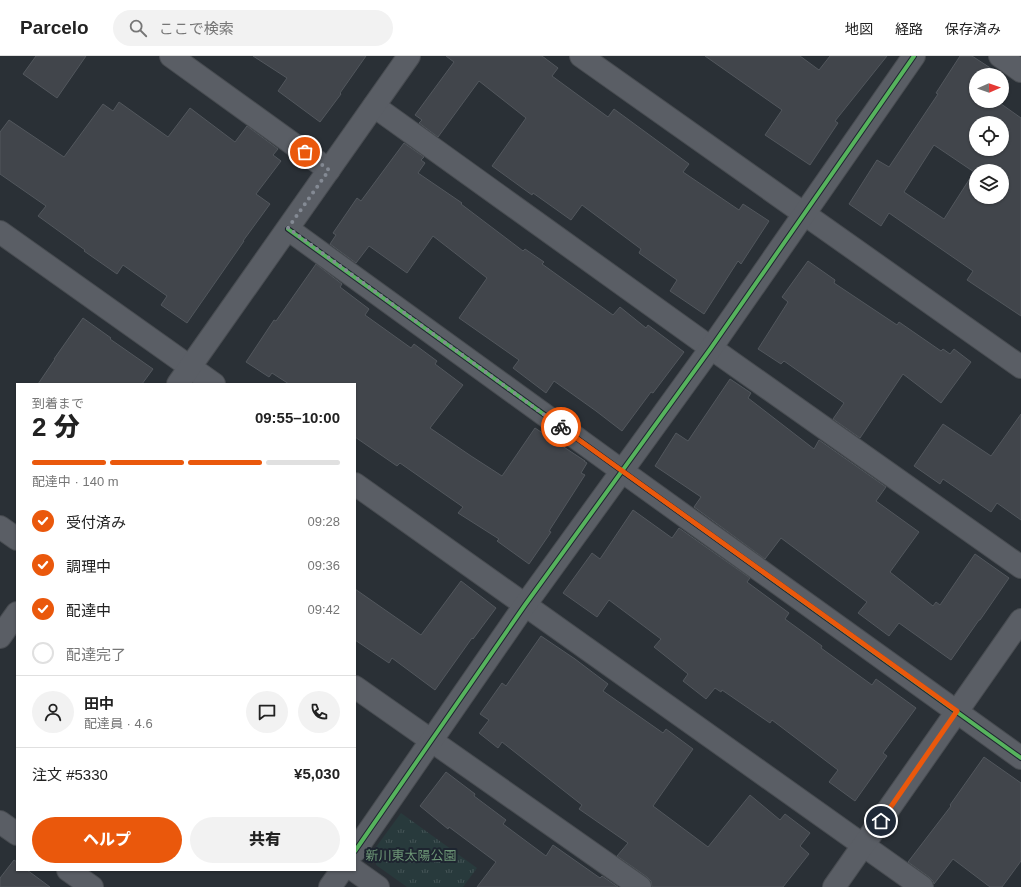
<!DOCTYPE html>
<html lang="ja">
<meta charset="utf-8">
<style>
:root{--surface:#fff;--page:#f2f2f2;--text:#222;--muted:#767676;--line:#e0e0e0;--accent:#ea580c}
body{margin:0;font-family:Helvetica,"Noto Sans JP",sans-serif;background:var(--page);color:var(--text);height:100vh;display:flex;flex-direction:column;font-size:15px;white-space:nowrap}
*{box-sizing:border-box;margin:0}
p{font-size:13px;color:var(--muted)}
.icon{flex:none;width:22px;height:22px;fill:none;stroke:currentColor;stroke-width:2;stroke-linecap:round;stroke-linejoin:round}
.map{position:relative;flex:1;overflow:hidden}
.sheet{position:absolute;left:16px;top:327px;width:340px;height:488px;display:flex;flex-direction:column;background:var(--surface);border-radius:0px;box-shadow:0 1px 3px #0004}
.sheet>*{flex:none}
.needle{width:26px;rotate:88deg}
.fabs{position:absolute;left:969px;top:12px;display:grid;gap:8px}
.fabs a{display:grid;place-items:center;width:40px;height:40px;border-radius:50%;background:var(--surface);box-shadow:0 1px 3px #0004;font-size:20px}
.pin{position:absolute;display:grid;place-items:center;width:34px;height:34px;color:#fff;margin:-17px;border:2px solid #fff;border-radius:50%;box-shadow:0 1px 4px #0007}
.courier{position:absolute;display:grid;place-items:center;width:40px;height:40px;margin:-20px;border:3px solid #ea580c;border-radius:50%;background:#fff;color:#222;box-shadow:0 1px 5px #0007}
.summary em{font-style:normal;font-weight:800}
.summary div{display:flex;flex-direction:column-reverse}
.summary{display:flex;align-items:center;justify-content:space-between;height:68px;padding:0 16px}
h1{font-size:26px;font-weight:800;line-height:30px}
.bar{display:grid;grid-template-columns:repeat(4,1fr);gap:6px 4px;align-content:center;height:48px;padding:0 16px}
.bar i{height:5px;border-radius:3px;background:var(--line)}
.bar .on{background:var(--accent)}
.bar p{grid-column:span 4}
.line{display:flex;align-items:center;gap:10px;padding:0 16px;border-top:1px solid var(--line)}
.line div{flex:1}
.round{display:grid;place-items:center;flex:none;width:42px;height:42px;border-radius:21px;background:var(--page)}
ol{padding:0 16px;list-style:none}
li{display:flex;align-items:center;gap:12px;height:44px}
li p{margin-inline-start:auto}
li .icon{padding:4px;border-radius:50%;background:var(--accent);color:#fff;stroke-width:4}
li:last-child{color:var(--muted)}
li i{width:22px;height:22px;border:2px solid var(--line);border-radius:50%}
.primary-button{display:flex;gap:8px;margin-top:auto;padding:8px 16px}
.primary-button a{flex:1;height:46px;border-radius:24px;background:var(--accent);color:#fff;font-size:16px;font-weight:800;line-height:46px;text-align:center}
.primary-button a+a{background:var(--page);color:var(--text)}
header{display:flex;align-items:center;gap:24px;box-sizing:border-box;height:56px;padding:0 20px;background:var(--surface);border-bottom:1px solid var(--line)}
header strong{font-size:19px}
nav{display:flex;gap:22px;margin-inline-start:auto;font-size:14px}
.search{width:280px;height:36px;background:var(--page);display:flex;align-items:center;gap:10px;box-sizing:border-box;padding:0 14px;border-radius:22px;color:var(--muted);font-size:15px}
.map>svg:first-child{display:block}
.grass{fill:url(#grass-tufts)}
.building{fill:#41454b;stroke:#52575d;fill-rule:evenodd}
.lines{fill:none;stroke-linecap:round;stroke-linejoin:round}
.minor-casing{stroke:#484c51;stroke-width:24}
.minor{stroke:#5a5e65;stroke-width:22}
.cycleway-casing{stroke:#1e2530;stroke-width:6}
.cycleway{stroke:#56b35d;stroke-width:4}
.done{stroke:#848a94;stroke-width:4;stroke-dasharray:0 7.2}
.route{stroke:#ea580c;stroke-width:5}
.labels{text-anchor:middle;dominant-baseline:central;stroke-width:4;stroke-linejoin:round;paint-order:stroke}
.park-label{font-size:13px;fill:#6d9676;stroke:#1e2530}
</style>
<header>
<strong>Parcelo</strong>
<div class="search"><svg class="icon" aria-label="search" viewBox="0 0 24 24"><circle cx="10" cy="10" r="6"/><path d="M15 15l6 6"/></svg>ここで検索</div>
<nav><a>地図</a><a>経路</a><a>保存済み</a></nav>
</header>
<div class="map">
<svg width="1021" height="831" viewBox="0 0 1021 831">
<defs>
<pattern id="grass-tufts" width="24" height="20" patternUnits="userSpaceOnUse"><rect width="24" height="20" fill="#283a3c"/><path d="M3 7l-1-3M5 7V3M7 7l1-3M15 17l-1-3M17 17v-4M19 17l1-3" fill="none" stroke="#455557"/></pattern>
</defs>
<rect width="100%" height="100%" fill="#2a3036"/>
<polygon class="grass" points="401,757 477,812 463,831 407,831 376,809 376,791"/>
<g class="building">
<polygon points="36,0 86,0 57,42 23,18"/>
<polygon points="253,0 366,0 340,37 341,38 320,66 278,35 287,22"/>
<polygon points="446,0 542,0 558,12 552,20 608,61 614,53 689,108 683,116 739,154 743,148 769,165 741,208 738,205 704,258 670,235 677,224 639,197 641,193 582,149 571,164 533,137 532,139 492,110 526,62 479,25 438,81 419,67 422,64 415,59 454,6"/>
<polygon points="705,0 800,0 819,14 830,0 887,0 835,65 838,67 810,109 765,79 782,54"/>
<path d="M960,0h12l20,13 -4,6h-12v26h21l24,17v198l-54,-36 6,-9 -84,-58 -8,13 -32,-22 28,-44 12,7 49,-73 -2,-1zM976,67h26v26h-26zM934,89l40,27 -30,47 -40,-27zM976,115h26v26h-26z"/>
<polygon points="119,46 168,81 190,52 235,86 247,70 278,93 273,99 281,105 256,138 270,148 243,185 244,185 187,267 161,249 167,240 123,209 117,218 84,195 85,194 38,160 46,150 0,118 0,76 9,64 64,101 103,48 113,55"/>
<polygon points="404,87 424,101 421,104 425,107 418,117 462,147 461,148 523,195 525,193 544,206 542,208 613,259 620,251 646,272 648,269 684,296 653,337 651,336 622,375 596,355 554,325 546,337 513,312 519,304 459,262 487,222 433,180 407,217 369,190 356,207 330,188 336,179 333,177 357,142 361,145"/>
<polygon points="808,205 835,224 834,227 897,269 899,266 941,295 943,293 950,298 954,293 971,306 941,347 903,318 860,382 833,363 844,347 784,305 781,308 758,293 788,246 782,241"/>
<polygon points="316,208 342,228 340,231 369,253 365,259 411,292 414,288 437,305 435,308 463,329 430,372 471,400 502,420 535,372 585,405 584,405 587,407 581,417 585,419 549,475 551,476 529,508 497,485 499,483 458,457 463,451 400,407 397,410 355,381 355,328 289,328 272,317 269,321 246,306 274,264 276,265"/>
<polygon points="83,262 111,282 110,283 153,313 142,328 38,328 55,303 54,303"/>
<polygon points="730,323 751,337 748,342 814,393 819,384 886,431 876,445 919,476 890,516 933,550 936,546 940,549 975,498 1009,522 980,564 979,564 951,604 899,567 889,580 858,557 867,546 781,482 765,503 694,451 701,441 655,410 676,377 688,385"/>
<polygon points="1021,358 1021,464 997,447 991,456 943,423 940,428 914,410 943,368 991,400"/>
<polygon points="633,454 672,482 679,472 750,522 747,526 789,557 785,563 822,590 821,592 872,629 876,623 916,652 883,697 887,700 855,745 829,726 838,714 772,664 770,667 722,634 721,636 715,632 706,643 683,625 688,618 654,591 661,583 609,544 597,561 563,537 592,497 600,503"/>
<polygon points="461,525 496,552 473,583 472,582 435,634 392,602 389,607 355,584 355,533 421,579"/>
<polygon points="541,580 575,603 608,628 603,635 663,677 666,673 693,693 653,750 708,791 750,739 780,764 785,758 810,777 800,790 809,798 783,831 652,831 651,825 647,821 617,800 628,787 579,753 582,749 502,686 498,692 479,677 489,664 480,658 502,627 506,630"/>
<polygon points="984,701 1021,727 1021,805 1002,831 990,831 953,803 934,828 933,825 929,821 908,806 951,750 950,749"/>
<polygon points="446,716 475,738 474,740 506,764 503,768 546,800 553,789 600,822 602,820 618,831 477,831 496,806 449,771 448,773 420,750"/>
<polygon points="14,804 17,806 17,814 27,814 50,831 0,831 0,822"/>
</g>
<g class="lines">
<defs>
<g id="minor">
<polyline points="171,0 329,114"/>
<polyline points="581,0 1021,311"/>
<polyline points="1000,0 1021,15"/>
<polyline points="374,50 711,292 1021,511"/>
<polyline points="288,173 622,415 1021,702"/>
<polyline points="0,176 214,328"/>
<polyline points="178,328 409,0"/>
<polyline points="355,428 922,831"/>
<polyline points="0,471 17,483"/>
<polyline points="0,581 17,557"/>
<polyline points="355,631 640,831"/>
<polyline points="0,766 17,778"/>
<polyline points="355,795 525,549 711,292 914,0"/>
<polyline points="68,814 92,831"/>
<polyline points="354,814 378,831"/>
<polyline points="330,831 342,814"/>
<polyline points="834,831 1021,564"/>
</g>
</defs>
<use href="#minor" class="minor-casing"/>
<use href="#minor" class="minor"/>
<defs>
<g id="cycleway">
<polyline points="288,173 622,415 1021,702"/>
<polyline points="355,795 525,549 711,292 914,0"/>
</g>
</defs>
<use href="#cycleway" class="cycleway-casing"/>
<use href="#cycleway" class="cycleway"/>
</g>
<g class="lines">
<polyline class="done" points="305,96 329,114 288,172 561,371"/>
<polyline class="route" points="561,371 957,655 881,765"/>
</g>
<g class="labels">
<g class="park-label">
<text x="411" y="799">新川東太陽公園</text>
</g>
</g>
</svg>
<div class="fabs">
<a><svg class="needle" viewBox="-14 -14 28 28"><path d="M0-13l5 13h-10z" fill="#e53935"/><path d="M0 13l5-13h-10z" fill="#767676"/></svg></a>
<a><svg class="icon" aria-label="locate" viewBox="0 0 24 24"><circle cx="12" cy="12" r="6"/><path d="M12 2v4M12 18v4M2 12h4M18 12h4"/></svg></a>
<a><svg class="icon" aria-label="layers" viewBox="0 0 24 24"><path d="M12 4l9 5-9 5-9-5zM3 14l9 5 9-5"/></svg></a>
</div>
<div class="pin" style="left:305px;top:96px;background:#ea580c"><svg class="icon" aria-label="bag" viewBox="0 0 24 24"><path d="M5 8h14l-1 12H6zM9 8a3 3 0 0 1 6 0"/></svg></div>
<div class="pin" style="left:881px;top:765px;background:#1f2937"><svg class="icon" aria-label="home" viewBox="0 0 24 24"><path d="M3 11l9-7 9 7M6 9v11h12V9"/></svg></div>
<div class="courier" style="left:561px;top:371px"><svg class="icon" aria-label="bike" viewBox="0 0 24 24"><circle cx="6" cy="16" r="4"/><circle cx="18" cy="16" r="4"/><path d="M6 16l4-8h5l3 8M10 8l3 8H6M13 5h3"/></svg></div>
<section class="sheet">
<div class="summary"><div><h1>2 分</h1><p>到着まで</p></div><em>09:55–10:00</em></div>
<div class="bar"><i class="on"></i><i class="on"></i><i class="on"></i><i></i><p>配達中 · 140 m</p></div>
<ol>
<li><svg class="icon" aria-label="check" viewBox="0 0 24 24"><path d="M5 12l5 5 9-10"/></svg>受付済み<p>09:28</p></li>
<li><svg class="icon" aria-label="check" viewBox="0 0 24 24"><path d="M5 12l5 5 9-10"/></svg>調理中<p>09:36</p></li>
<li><svg class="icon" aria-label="check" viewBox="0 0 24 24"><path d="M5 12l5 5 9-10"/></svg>配達中<p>09:42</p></li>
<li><i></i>配達完了</li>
</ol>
<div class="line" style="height:72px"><a class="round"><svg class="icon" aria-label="person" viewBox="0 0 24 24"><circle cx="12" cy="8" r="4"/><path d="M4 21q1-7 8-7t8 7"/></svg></a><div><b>田中</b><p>配達員 · 4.6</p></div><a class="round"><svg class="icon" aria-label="chat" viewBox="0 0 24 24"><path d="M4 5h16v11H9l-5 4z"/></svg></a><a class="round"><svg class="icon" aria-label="phone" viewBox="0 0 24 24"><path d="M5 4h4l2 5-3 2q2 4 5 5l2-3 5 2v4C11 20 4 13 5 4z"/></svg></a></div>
<div class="line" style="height:52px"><div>注文 #5330</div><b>¥5,030</b></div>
<div class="primary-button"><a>ヘルプ</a><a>共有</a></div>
</section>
</div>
